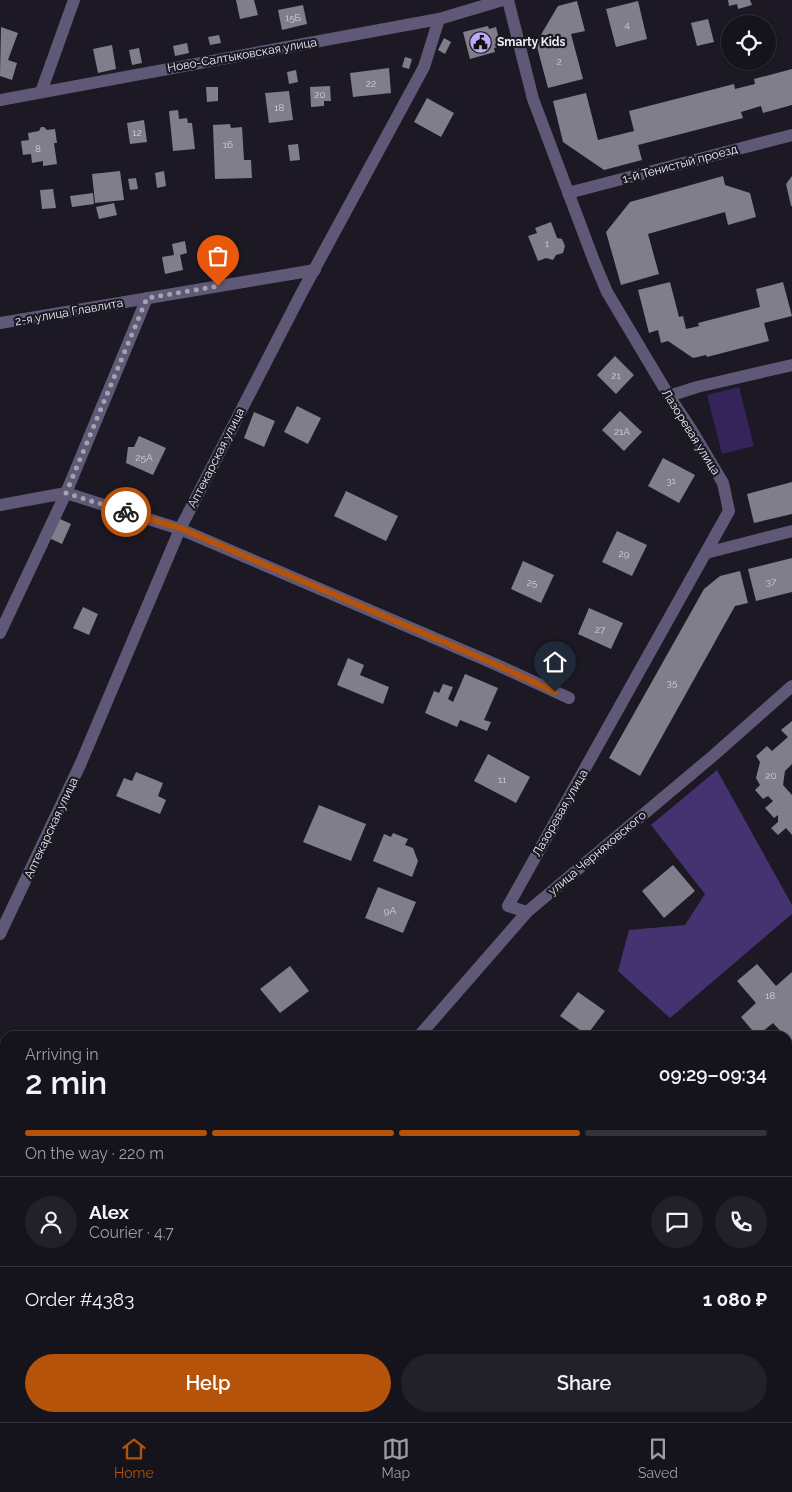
<!DOCTYPE html>
<meta charset="utf-8">
<style>
:root{--surface:#15131b;--page:#222028;--text:#f1f3f6;--muted:#9d9ea3;--line:#34323a;--accent:#b45309}
body{margin:0;font-family:Raleway,sans-serif;background:var(--page);color:var(--text);height:100vh;display:flex;flex-direction:column;font-size:19px;white-space:nowrap}
*{box-sizing:border-box;margin:0}
p{font-size:16px;color:var(--muted)}
.icon{flex:none;width:28px;height:28px;fill:none;stroke:currentColor;stroke-width:2;stroke-linecap:round;stroke-linejoin:round}
.map{position:relative;flex:1;overflow:hidden}
.drawer{position:absolute;left:0px;top:1031px;width:792px;height:391px;display:flex;flex-direction:column;background:var(--surface);border-radius:15px 15px 0 0;box-shadow:0 1px 4px #0004,0 0 0 1px var(--line)}
.drawer>*{flex:none}
.buttons{position:absolute;left:721px;top:15px;display:grid;gap:10px}
.buttons a{display:grid;place-items:center;width:55px;height:55px;border-radius:50%;background:var(--surface);box-shadow:0 1px 4px #0004,0 0 0 1px var(--line);font-size:25px}
.pin{position:absolute;display:grid;place-items:center;width:42px;height:42px;color:#fff;margin:-51px -21px;border-radius:50% 50% 50% 0;rotate:-45deg;box-shadow:0 0 5px #0007}
.pin .icon{rotate:45deg}
.courier{position:absolute;display:grid;place-items:center;width:50px;height:50px;margin:-25px;border:4px solid #b45309;border-radius:50%;background:#fff;color:#222;box-shadow:0 1px 6px #0007}
.summary em{font-style:normal;font-weight:600}
.summary div{display:flex;flex-direction:column-reverse}
.summary{display:flex;align-items:center;justify-content:space-between;height:85px;padding:0 25px}
h1{font-size:32px;font-weight:600;line-height:38px}
.bar{display:grid;grid-template-columns:repeat(4,1fr);gap:8px 5px;align-content:center;height:60px;padding:0 25px}
.bar i{height:6px;border-radius:4px;background:var(--line)}
.bar .active{background:var(--accent)}
.bar p{grid-column:span 4}
.line{display:flex;align-items:center;gap:12px;padding:0 25px;border-top:1px solid var(--line)}
.line div{flex:1}
.round{display:grid;place-items:center;flex:none;width:52px;height:52px;border-radius:26px;background:var(--page)}
.cta{display:flex;gap:10px;margin-top:auto;padding:10px 25px}
.cta a{flex:1;height:58px;border-radius:30px;background:var(--accent);color:#fff;font-size:20px;font-weight:600;line-height:58px;text-align:center}
.cta a+a{background:var(--page);color:var(--text)}
.tab-bar{display:flex;justify-content:space-around;align-items:center;height:70px;border-top:1px solid var(--line);background:var(--surface);font-size:14px;color:var(--muted)}
.tab-bar a{display:grid;justify-items:center;gap:2px}
.tab-bar .active{color:var(--accent)}
.map>svg:first-child{display:block}
.built{fill:#272333}
.green{fill:#35245a}
.forest{fill:#453271}
.lines{fill:none;stroke-linecap:round;stroke-linejoin:round}
.river{stroke:#5e4c8d;stroke-width:25}
.building{fill:#807e8b}
.minor{stroke:#5f5876;stroke-width:12}
.tertiary{stroke:#5f5876;stroke-width:12}
.done{stroke:#a4a3ab;stroke-width:5;stroke-dasharray:0 9}
.route{stroke:#b45309;stroke-width:6}
.labels{text-anchor:middle;dominant-baseline:central;stroke-width:4.5;stroke-linejoin:round;paint-order:stroke}
.number-label{font-size:10px;fill:#d2d1da}
.poi-label{font-size:12px;font-weight:bold;fill:#eeedf4;stroke:#1c1924;text-anchor:start}
.street-label{font-size:12px;fill:#eeedf4;stroke:#1c1924}
</style>
<div class="map">
<svg width="792" height="1422" viewBox="0 0 792 1422">
<rect width="100%" height="100%" fill="#1c1924"/>
<polygon class="built" points="0,1131 5,1133 5,1258 0,1257"/>
<polygon class="green" points="739,387 754,446 722,454 707,395"/>
<g class="forest">
<polygon points="717,770 792,905 792,914 670,1018 618,971 629,930 685,925 705,894 651,825"/>
<polygon points="788,1238 792,1238 792,1422 712,1422 711,1418 788,1418"/>
<polygon points="544,1418 620,1418 619,1422 543,1422"/>
</g>
<g class="lines">
<polyline class="river" points="788,1335 792,1332"/>
</g>
<g class="building">
<polygon points="236,0 254,0 258,15 240,19"/>
<polygon points="728,0 750,0 752,5 738,9 737,4 729,6"/>
<polygon points="577,1 585,31 571,34 583,79 548,88 536,43 558,6"/>
<polygon points="638,1 647,39 616,47 606,9"/>
<polygon points="303,5 307,24 282,30 278,10"/>
<polygon points="708,19 714,42 697,46 691,23"/>
<polygon points="488,26 489,29 496,27 501,46 494,48 495,52 470,59 463,32"/>
<polygon points="1,27 18,33 8,60 17,63 12,80 0,76"/>
<polygon points="219,35 221,43 210,45 208,37"/>
<polygon points="444,38 451,42 445,54 438,50"/>
<polygon points="187,43 189,53 175,56 173,46"/>
<polygon points="112,45 116,69 98,73 93,49"/>
<polygon points="139,48 142,63 132,65 129,50"/>
<polygon points="405,57 412,59 409,69 402,67"/>
<polygon points="389,68 391,93 353,97 350,73"/>
<polygon points="792,69 792,105 763,113 761,106 741,112 743,118 638,145 642,160 604,170 563,142 553,101 586,93 598,140 634,131 629,111 734,84 735,89 755,84 754,79"/>
<polygon points="296,70 298,82 289,84 287,72"/>
<polygon points="330,86 331,101 324,101 324,106 311,107 310,87"/>
<polygon points="206,87 218,87 218,101 207,102"/>
<polygon points="289,91 293,120 269,123 265,93"/>
<polygon points="427,98 454,113 441,137 414,122"/>
<polygon points="178,110 179,119 187,118 188,123 192,123 195,149 173,151 169,111"/>
<polygon points="144,120 147,142 130,144 127,123"/>
<polygon points="230,124 231,128 242,127 244,160 251,160 252,178 215,179 213,125"/>
<polygon points="41,127 44,127 47,130 55,129 57,143 54,143 57,164 43,166 43,161 32,163 31,154 23,155 21,141 29,140 28,133 39,131"/>
<polygon points="298,144 300,160 290,161 288,145"/>
<polygon points="120,171 124,200 95,203 92,174"/>
<polygon points="164,171 166,186 157,188 155,173"/>
<polygon points="723,176 725,185 750,193 756,217 728,225 725,212 648,234 659,274 621,285 606,232 630,202"/>
<polygon points="792,176 792,206 791,206 786,184"/>
<polygon points="136,178 138,189 130,190 128,179"/>
<polygon points="53,189 56,208 42,209 40,190"/>
<polygon points="93,193 94,204 72,207 70,196"/>
<polygon points="114,203 117,215 99,219 96,207"/>
<polygon points="551,222 557,238 562,239 565,246 563,253 556,255 553,260 546,258 538,261 528,236 537,233 535,228"/>
<polygon points="185,241 187,253 180,255 183,270 165,274 162,257 174,255 172,244"/>
<polygon points="670,282 679,317 683,316 686,329 699,326 698,323 760,307 756,289 783,282 792,316 764,323 769,341 707,357 706,355 693,358 668,341 661,343 658,330 649,333 638,290"/>
<polygon points="615,356 634,375 616,394 597,375"/>
<polygon points="297,406 321,418 308,444 284,432"/>
<polygon points="620,411 642,432 624,451 602,430"/>
<polygon points="254,412 275,421 264,447 244,438"/>
<polygon points="139,436 166,448 153,475 126,463 128,447 134,447"/>
<polygon points="663,458 695,475 679,503 648,486"/>
<polygon points="792,482 792,514 754,523 747,494"/>
<polygon points="346,491 398,516 386,541 334,516"/>
<polygon points="58,518 71,524 62,544 49,538"/>
<polygon points="617,531 647,545 632,576 602,562"/>
<polygon points="792,558 792,592 756,601 748,569"/>
<polygon points="523,561 554,575 541,603 511,589"/>
<polygon points="740,571 748,603 735,606 640,776 609,758 704,589 720,576"/>
<polygon points="83,607 98,614 89,635 73,628"/>
<polygon points="589,608 623,623 611,649 578,634"/>
<polygon points="348,658 364,665 360,675 389,687 383,704 337,685"/>
<polygon points="465,674 498,688 484,720 491,722 487,731 460,720 457,727 425,713 434,691 439,693 443,684 453,687 448,699 453,702"/>
<polygon points="792,721 792,764 785,771 783,785 792,795 792,835 786,828 778,835 771,828 778,822 778,815 774,818 765,808 773,801 768,796 763,799 755,790 760,785 756,778 760,762 756,756 767,746 772,751 788,737 781,730"/>
<polygon points="488,754 530,777 516,803 474,781"/>
<polygon points="136,772 163,783 158,796 166,800 160,814 116,796 124,778 132,781"/>
<polygon points="319,805 366,824 351,861 303,842"/>
<polygon points="393,833 408,839 405,845 413,848 418,861 412,877 373,861 384,834 391,837"/>
<polygon points="673,865 695,891 664,918 642,891"/>
<polygon points="378,887 416,902 403,933 365,918"/>
<polygon points="757,964 776,986 792,972 792,1045 788,1040 788,1036 785,1036 773,1023 757,1036 741,1017 756,1003 737,981"/>
<polygon points="290,966 309,991 280,1013 260,989"/>
<polygon points="578,992 605,1011 587,1035 560,1016"/>
<polygon points="792,1060 792,1076 788,1071 788,1064"/>
<polygon points="0,1135 5,1137 5,1171 0,1170"/>
<polygon points="0,1228 5,1229 5,1256 0,1255"/>
<polygon points="142,1418 177,1418 176,1422 155,1422"/>
</g>
<g class="lines">
<g class="minor">
<polyline points="508,0 533,99 594,261 607,292 669,396 691,429 723,483 729,511 508,906 527,912"/>
<polyline points="41,92 74,0"/>
<polyline points="0,100 439,19 503,0"/>
<polyline points="568,193 792,135"/>
<polyline points="0,323 315,270"/>
<polyline points="669,396 697,387 792,365"/>
<polyline points="0,505 66,493 180,529 495,664 569,698"/>
<polyline points="706,553 792,531"/>
<polyline points="0,633 66,493 147,298"/>
<polyline points="0,934 80,765 180,529 301,294 424,67 439,19"/>
<polyline points="419,1036 527,912 714,755 792,686"/>
<polyline points="122,1422 123,1418"/>
</g>
<g class="tertiary">
<polyline points="0,1279 5,1281"/>
<polyline points="436,1418 451,1422"/>
</g>
</g>
<g class="lines">
<polyline class="done" points="126,512 66,493 147,298 218,286"/>
<polyline class="route" points="126,512 180,528 495,664 555,692"/>
</g>
<defs>
<symbol id="civic-disc" viewBox="-11 -11 22 22"><circle r="9.5" fill="#bcaaf6" stroke="#1c1924"/><path d="M-.6-6.5H3V-4.5H.6V-3L4-1V1h2V6H-6V1h2V-1L-.6-3ZM-1.2 2.5V6h2.4V2.5Z" fill="#111"/></symbol>
</defs>
<g fill-rule="evenodd">
<use href="#civic-disc" x="468" y="30" width="25" height="25"/>
</g>
<g class="labels">
<g class="number-label">
<text x="293" y="17">15Б</text>
<text x="627" y="24">4</text>
<text x="559" y="61">2</text>
<text x="371" y="83">22</text>
<text x="320" y="94">20</text>
<text x="279" y="107">18</text>
<text x="137" y="132">12</text>
<text x="228" y="144">16</text>
<text x="38" y="148">8</text>
<text x="547" y="243">1</text>
<text x="616" y="375">21</text>
<text x="622" y="431">21А</text>
<text x="144" y="457">25А</text>
<text x="671" y="480">31</text>
<text x="624" y="553">29</text>
<text x="771" y="581">37</text>
<text x="532" y="582">25</text>
<text x="600" y="629">27</text>
<text x="672" y="682">35</text>
<text x="771" y="775">20</text>
<text x="502" y="779">11</text>
<text x="390" y="910">9А</text>
<text x="770" y="995">18</text>
</g>
<g class="poi-label">
<text x="497" y="42">Smarty Kids</text>
</g>
<g class="street-label">
<text transform="translate(242 55) rotate(-10)">Ново-Салтыковская улица</text>
<text transform="translate(680 164) rotate(-15)">1-й Тенистый проезд</text>
<text transform="translate(69 312) rotate(-10)">2-я улица Главлита</text>
<text transform="translate(691 432) rotate(58)">Лазоревая улица</text>
<text transform="translate(216 458) rotate(-63)">Аптекарская улица</text>
<text transform="translate(560 813) rotate(-60)">Лазоревая улица</text>
<text transform="translate(51 828) rotate(-65)">Аптекарская улица</text>
<text transform="translate(597 853) rotate(-40)">улица Черняховского</text>
</g>
</g>
</svg>
<div class="buttons">
<a><svg class="icon" aria-label="locate" viewBox="0 0 24 24"><circle cx="12" cy="12" r="6"/><path d="M12 2v4M12 18v4M2 12h4M18 12h4"/></svg></a>
</div>
<div class="pin" style="left:218px;top:286px;background:#ea580c"><svg class="icon" aria-label="bag" viewBox="0 0 24 24"><path d="M5 8h14l-1 12H6zM9 8a3 3 0 0 1 6 0"/></svg></div>
<div class="pin" style="left:555px;top:692px;background:#1f2937"><svg class="icon" aria-label="home" viewBox="0 0 24 24"><path d="M3 11l9-7 9 7M6 9v11h12V9"/></svg></div>
<div class="courier" style="left:126px;top:512px"><svg class="icon" aria-label="bike" viewBox="0 0 24 24"><circle cx="6" cy="16" r="4"/><circle cx="18" cy="16" r="4"/><path d="M6 16l4-8h5l3 8M10 8l3 8H6M13 5h3"/></svg></div>
<section class="drawer">
<div class="summary"><div><h1>2 min</h1><p>Arriving in</p></div><em>09:29–09:34</em></div>
<div class="bar"><i class="active"></i><i class="active"></i><i class="active"></i><i></i><p>On the way · 220 m</p></div>
<div class="line" style="height:90px"><a class="round"><svg class="icon" aria-label="person" viewBox="0 0 24 24"><circle cx="12" cy="8" r="4"/><path d="M4 21q1-7 8-7t8 7"/></svg></a><div><b>Alex</b><p>Courier · 4.7</p></div><a class="round"><svg class="icon" aria-label="chat" viewBox="0 0 24 24"><path d="M4 5h16v11H9l-5 4z"/></svg></a><a class="round"><svg class="icon" aria-label="phone" viewBox="0 0 24 24"><path d="M5 4h4l2 5-3 2q2 4 5 5l2-3 5 2v4C11 20 4 13 5 4z"/></svg></a></div>
<div class="line" style="height:65px"><div>Order #4383</div><b>1 080 ₽</b></div>
<div class="cta"><a>Help</a><a>Share</a></div>
</section>
</div>
<nav class="tab-bar">
<a class="active"><svg class="icon" aria-label="home" viewBox="0 0 24 24"><path d="M3 11l9-7 9 7M6 9v11h12V9"/></svg>Home</a>
<a><svg class="icon" aria-label="map" viewBox="0 0 24 24"><path d="M3 6l6-2 6 2 6-2v14l-6 2-6-2-6 2zM9 4v14M15 6v14"/></svg>Map</a>
<a><svg class="icon" aria-label="saved" viewBox="0 0 24 24"><path d="M7 4h10v16l-5-4-5 4z"/></svg>Saved</a>
</nav>
